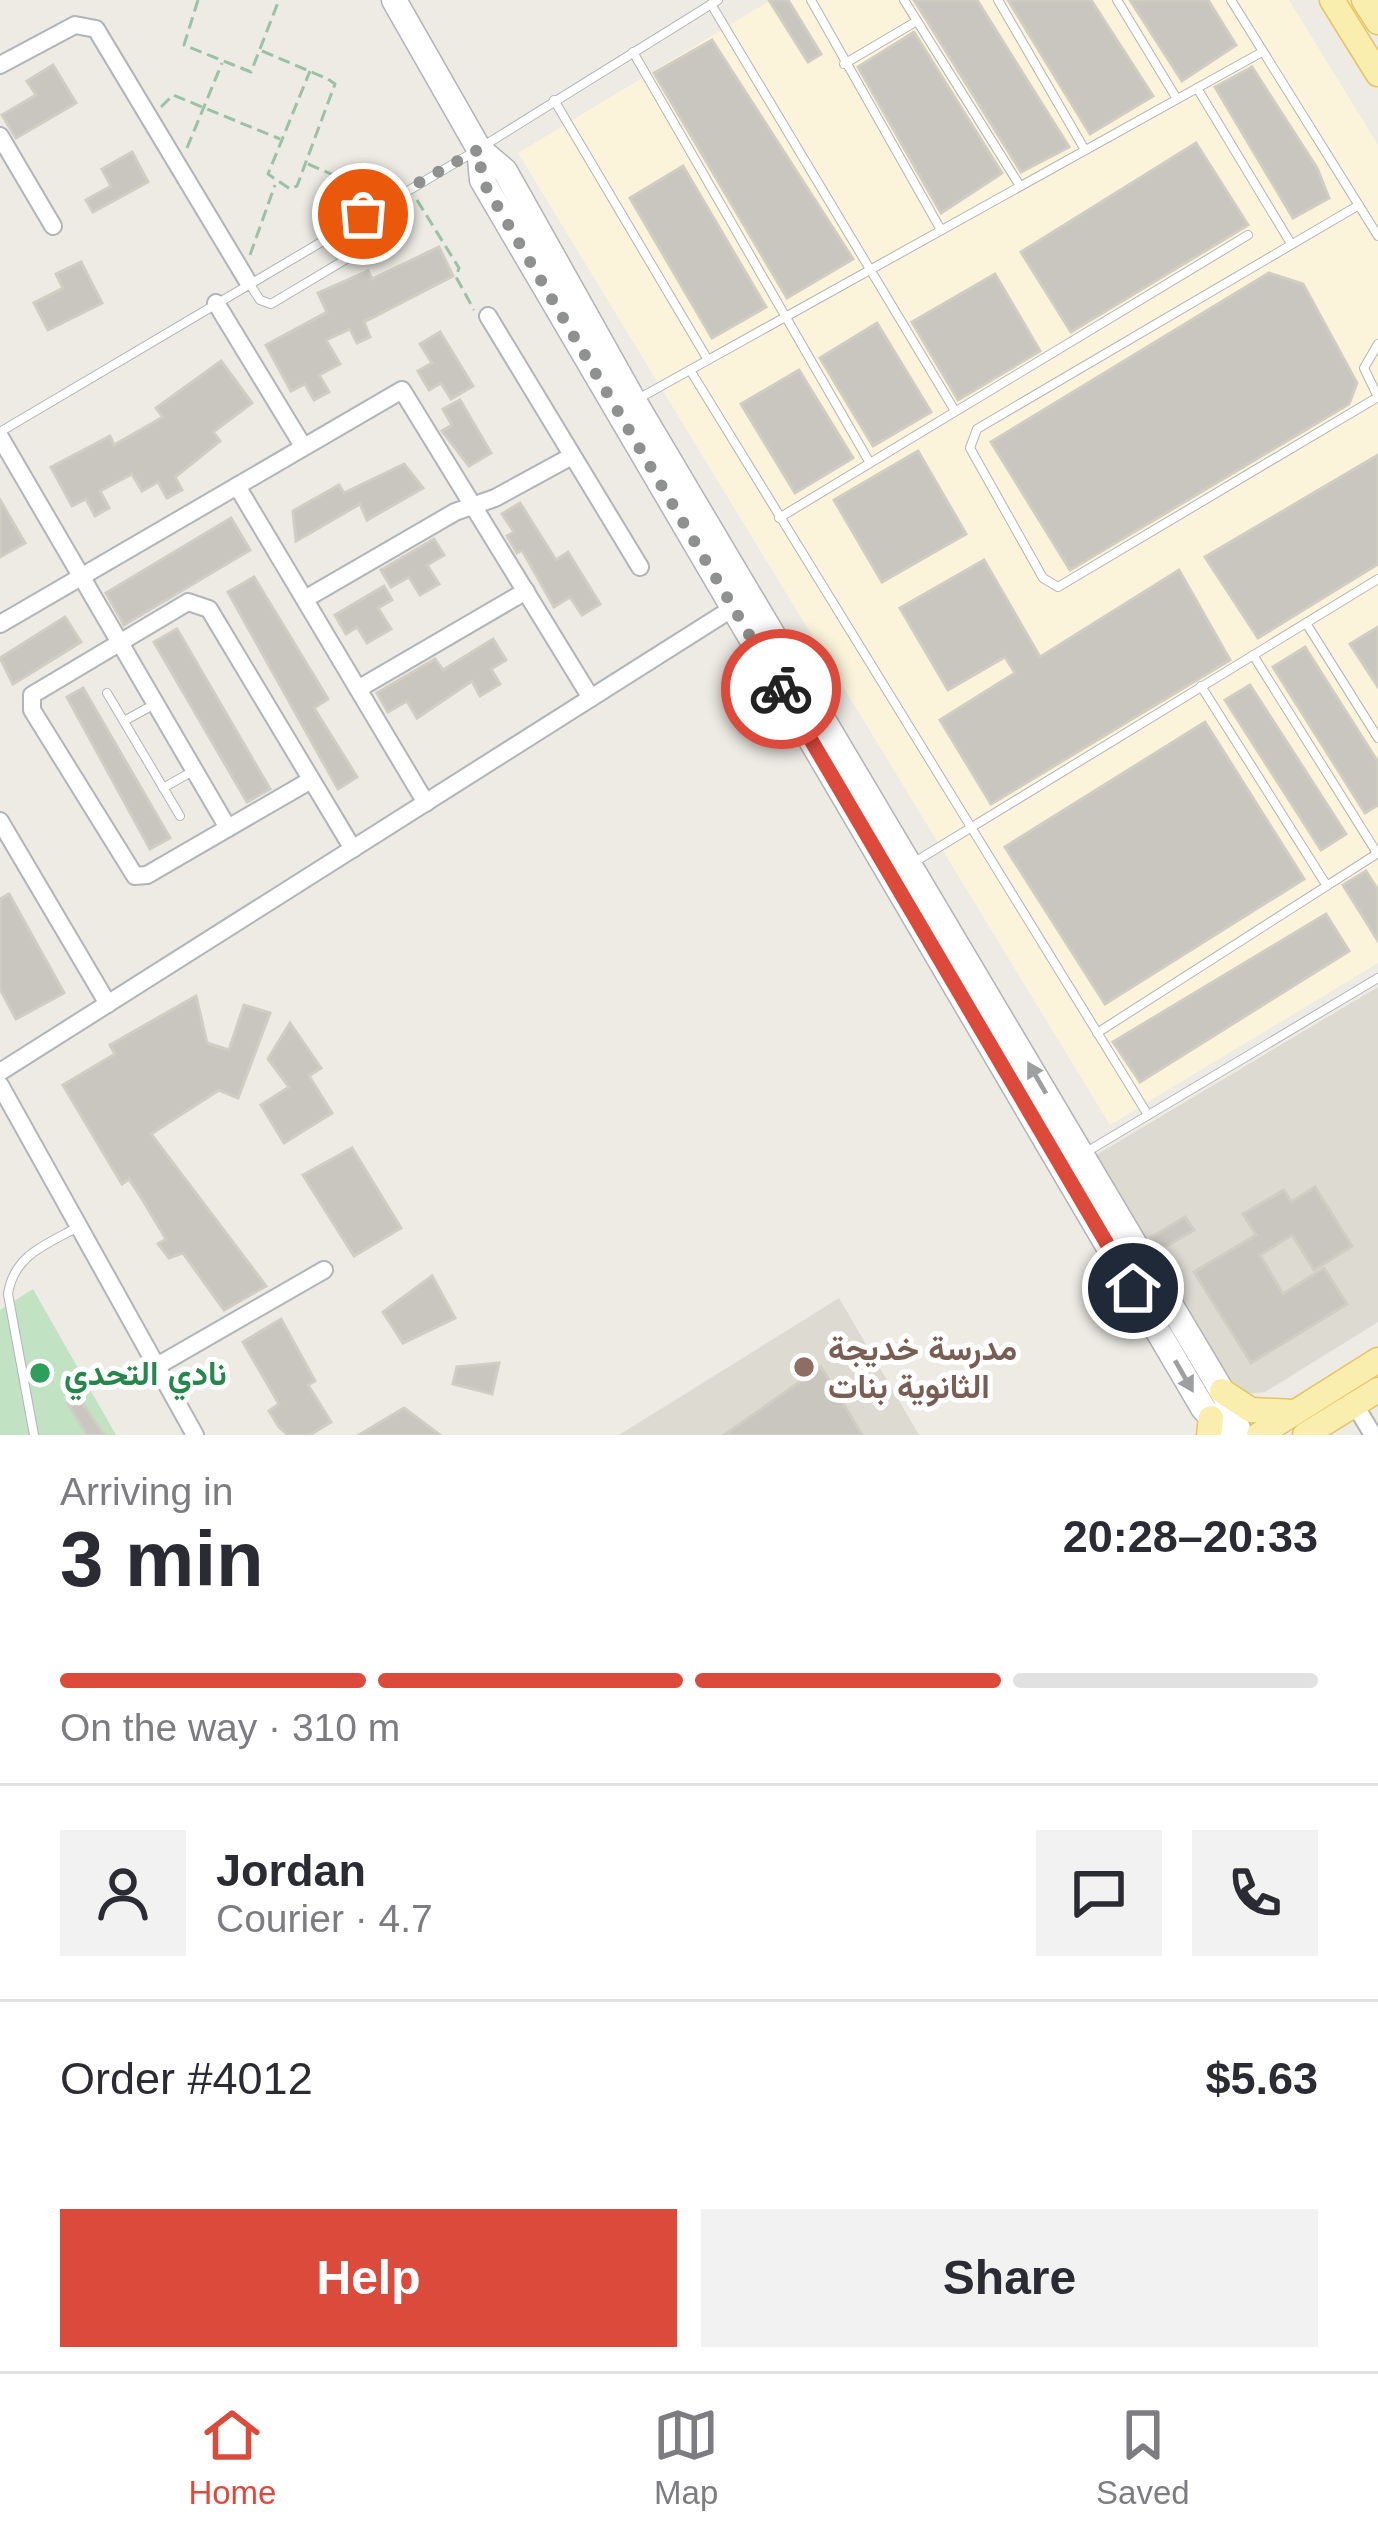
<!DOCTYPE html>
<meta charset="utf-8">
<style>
:root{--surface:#fff;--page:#f2f2f3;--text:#2b2b33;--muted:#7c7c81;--line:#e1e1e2;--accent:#dc4a3c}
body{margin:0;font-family:Arial,Vazirmatn,sans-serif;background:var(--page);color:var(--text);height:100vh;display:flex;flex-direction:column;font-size:45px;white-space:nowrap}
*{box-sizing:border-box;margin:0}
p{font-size:39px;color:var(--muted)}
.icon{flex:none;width:66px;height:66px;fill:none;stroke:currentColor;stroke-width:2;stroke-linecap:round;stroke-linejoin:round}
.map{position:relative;height:1435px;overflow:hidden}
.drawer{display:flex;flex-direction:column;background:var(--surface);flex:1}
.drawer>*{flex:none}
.pin{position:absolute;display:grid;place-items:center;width:102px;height:102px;color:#fff;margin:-51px;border:6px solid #fff;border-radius:50%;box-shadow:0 3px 12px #0007}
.courier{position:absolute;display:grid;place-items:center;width:120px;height:120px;margin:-60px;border:9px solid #dc4a3c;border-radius:50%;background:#fff;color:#222;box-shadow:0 3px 15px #0007}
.summary em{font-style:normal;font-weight:700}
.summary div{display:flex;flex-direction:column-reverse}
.summary{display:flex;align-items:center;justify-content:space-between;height:204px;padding:0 60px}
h1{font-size:78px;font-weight:700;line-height:90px}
.bar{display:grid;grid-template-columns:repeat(4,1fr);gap:18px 12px;align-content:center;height:144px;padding:0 60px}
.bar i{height:15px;border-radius:9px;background:var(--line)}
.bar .current{background:var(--accent)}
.bar p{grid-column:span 4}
.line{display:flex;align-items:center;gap:30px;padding:0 60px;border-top:3px solid var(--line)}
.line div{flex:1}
.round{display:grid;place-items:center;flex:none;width:126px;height:126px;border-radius:0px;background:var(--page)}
.action{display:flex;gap:24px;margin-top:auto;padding:24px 60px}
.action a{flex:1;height:138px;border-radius:0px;background:var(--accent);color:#fff;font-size:48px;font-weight:700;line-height:138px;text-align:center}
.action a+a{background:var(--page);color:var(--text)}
.tab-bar{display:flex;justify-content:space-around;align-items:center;height:168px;border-top:3px solid var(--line);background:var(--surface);font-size:33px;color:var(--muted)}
.tab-bar a{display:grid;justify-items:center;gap:6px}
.tab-bar .current{color:var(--accent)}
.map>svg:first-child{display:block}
.commercial{fill:#fbf4db}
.education{fill:#dddad2}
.green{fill:#c2e3c3}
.building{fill:#c9c6c0;stroke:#d2cdc3;stroke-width:3}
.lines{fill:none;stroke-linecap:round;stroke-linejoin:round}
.service-casing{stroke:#b1b4b8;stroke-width:10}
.minor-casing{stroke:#b1b4b8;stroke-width:20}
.secondary-casing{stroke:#b1b3b8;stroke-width:27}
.primary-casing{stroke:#e6c464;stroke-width:27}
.path{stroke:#9bc1a6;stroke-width:3;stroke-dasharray:12 6;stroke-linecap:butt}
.service{stroke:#fff;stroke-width:8}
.minor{stroke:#fff;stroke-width:16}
.secondary{stroke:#fff;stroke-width:24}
.primary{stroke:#f9eeae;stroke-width:24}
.oneway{fill:#9d9fa1}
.done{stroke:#8f9090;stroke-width:12;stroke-dasharray:0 21.6}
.route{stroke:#dc4a3c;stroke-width:15}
.education-dot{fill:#8d6e63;stroke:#fff;stroke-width:4.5}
.leisure-dot{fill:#2e9e5b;stroke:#fff;stroke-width:4.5}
.labels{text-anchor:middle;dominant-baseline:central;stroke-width:10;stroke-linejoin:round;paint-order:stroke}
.education-label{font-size:33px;font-weight:bold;fill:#785e54;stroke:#fff;text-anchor:start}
.leisure-label{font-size:33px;font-weight:bold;fill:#27864d;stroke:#fff;text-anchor:start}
</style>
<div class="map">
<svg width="1378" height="1435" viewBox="0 0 1378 1435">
<rect width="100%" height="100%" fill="#edebe4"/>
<polygon class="commercial" points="771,0 1289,0 1378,145 1378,963 1110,1125 518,153"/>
<g class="education">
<polygon points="1378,987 1378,1322 1265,1392 1245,1394 1234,1388 1091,1158"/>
<polygon points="839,1298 919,1435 619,1435"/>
</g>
<polygon class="green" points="33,1289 116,1435 0,1435 0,1310"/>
<g class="building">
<polygon points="769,0 788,0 821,54 808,62"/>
<polygon points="914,0 977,0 1069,147 1021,172"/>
<polygon points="1008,0 1091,0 1153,96 1090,134"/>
<polygon points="1130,0 1208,0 1236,45 1182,81"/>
<polygon points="914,32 1002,173 941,213 858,67"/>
<polygon points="712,40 853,259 787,298 654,73"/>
<polygon points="53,65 76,103 16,138 2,115 36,95 27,81"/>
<polygon points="1252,67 1317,168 1329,198 1293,218 1215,87"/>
<polygon points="1196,143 1248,225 1071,332 1021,252"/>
<polygon points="132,152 148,182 93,212 86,200 111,186 102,169"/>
<polygon points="683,166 766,307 712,338 630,198"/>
<polygon points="439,247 453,276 364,322 370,337 357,343 350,329 326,340 340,364 319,375 329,392 314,400 305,384 291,391 266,345 327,312 318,293 368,271 372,279"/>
<polygon points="81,262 102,303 48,330 34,303 63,288 56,274"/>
<polygon points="1269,273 1303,284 1357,383 1349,404 1070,570 991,442"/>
<polygon points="995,274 1040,351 958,400 912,322"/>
<polygon points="877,323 931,412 873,446 820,358"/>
<polygon points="440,332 473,386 451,399 441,383 429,390 418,371 432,363 420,344"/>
<polygon points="221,361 252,403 213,432 220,441 175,477 182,490 167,498 158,482 142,491 132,474 100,491 109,508 95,516 86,499 72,506 51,467 110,436 114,445 163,417 156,408"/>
<polygon points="799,370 853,458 795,493 741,404"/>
<polygon points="460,400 491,453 469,466 442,431 452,425 443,409"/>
<polygon points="918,451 966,534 882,582 834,500"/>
<polygon points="1378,455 1378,564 1258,638 1205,557"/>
<polygon points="404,464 423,488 367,520 360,504 296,541 293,511 339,485 344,493"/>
<polygon points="0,500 25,543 0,557"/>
<polygon points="520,503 556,560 568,552 600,604 582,615 570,597 554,607 522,550 517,553 507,536 514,532 502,514"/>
<polygon points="231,518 250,550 124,625 106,593"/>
<polygon points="434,539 444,555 427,565 439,584 420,595 409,577 391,587 381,570"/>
<polygon points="984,560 1040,657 1179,570 1230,660 991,804 940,720 1015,673 1005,657 948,690 900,608"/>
<polygon points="254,577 328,699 314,708 357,777 338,789 228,592"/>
<polygon points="384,586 392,600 378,608 391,629 367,643 357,627 346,634 335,615"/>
<polygon points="65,617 81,642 13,684 0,658"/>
<polygon points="1378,627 1378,687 1350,644"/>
<polygon points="177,629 270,789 247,802 154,642"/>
<polygon points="493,639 506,660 491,669 500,684 480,696 472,681 417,718 407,701 388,712 377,693 435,659 443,670"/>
<polygon points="1305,647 1378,762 1378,805 1365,813 1273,667"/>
<polygon points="1250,685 1346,834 1321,850 1225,700"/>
<polygon points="83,688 170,838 150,849 67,697"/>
<polygon points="1205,722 1304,879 1105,1004 1005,847"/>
<polygon points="1366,871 1378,890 1378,941 1343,885"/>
<polygon points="9,894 64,993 16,1019 0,989 0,899"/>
<polygon points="1326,914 1349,951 1140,1082 1113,1042"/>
<polygon points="196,996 207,1043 229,1050 244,1005 270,1013 238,1098 219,1090 151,1134 266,1286 224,1310 183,1253 169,1258 158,1244 166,1239 142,1199 129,1179 122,1184 63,1085 115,1054 110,1045"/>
<polygon points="290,1023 321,1068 309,1076 332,1113 284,1143 261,1105 289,1087 268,1059"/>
<polygon points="352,1148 401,1228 354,1256 303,1175"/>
<polygon points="1315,1187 1352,1246 1314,1270 1292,1235 1260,1255 1283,1294 1324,1268 1347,1304 1251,1363 1194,1272 1256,1235 1243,1214 1284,1190 1291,1202"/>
<polygon points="1185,1217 1194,1230 1158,1251 1150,1238"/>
<polygon points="432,1276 455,1318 403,1343 383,1312"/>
<polygon points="281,1319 315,1381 308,1385 331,1422 310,1435 288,1435 279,1427 269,1411 279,1404 243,1342"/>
<polygon points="499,1363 492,1394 453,1384 457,1367"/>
<polygon points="821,1367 862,1435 724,1435"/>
<polygon points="79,1398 104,1435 87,1435 68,1404"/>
<polygon points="404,1408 440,1435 359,1435"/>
</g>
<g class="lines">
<defs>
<g id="service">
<polyline points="811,0 941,230"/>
<polyline points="904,0 1020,186"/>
<polyline points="998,0 1085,150"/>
<polyline points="1117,0 1177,99"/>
<polyline points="1231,0 1378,236"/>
<polyline points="711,4 955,411"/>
<polyline points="633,52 870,463"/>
<polyline points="844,64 917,21"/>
<polyline points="1197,88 1290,242"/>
<polyline points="554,100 708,360"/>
<polyline points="485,145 718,0"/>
<polyline points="1359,205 977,429 970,448 1043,578 1058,587 1378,397"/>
<polyline points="249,283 260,300 271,304 373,243 376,234 363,214"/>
<polyline points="1378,344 1364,368 1378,397"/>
<polyline points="690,370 1148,1115"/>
<polyline points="636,400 1262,52"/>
<polyline points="0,432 472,153"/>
<polyline points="779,518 1248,235"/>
<polyline points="1306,623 1378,738"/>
<polyline points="1253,655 1377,853"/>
<polyline points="1201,686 1327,886"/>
<polyline points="107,693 180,816"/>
<polyline points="124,721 153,705"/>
<polyline points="163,788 193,771"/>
<polyline points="913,863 1378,579"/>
<polyline points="1097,1033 1378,853"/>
<polyline points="1083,1154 1378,978"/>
<path d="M34,1435l-26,-141c6,-39 37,-49 70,-67"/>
</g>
<g id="minor">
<polyline points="0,65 75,25 96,29 248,282"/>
<polyline points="0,136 53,226"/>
<polyline points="216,303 303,446"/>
<polyline points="488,316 640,567"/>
<polyline points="0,437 228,828"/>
<polyline points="237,486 426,803"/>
<polyline points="305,599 455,512 495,498 572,456"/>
<polyline points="0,624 402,390 591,698"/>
<polyline points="358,689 526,591"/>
<polyline points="311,780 147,875 135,876 32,710 32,695 188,602 209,609 353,849"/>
<polyline points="0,821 108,1004"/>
<polyline points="0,1072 733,608"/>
<polyline points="0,1085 195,1435"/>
<polyline points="157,1366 324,1270"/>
<polyline points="1355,1405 1373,1435"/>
</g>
<g id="secondary">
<polyline points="394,0 479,149 505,171 634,401 1229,1403 1240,1435"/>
<polyline points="479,149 482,180 1203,1408 1223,1430"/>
</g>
<g id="primary">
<polyline points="1332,0 1378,74"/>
<polyline points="1364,0 1378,22"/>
<polyline points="1222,1391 1251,1410 1294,1412"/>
<polyline points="1209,1435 1211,1418"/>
<polyline points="1259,1435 1378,1360"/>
<polyline points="1305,1435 1378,1390"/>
</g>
</defs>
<use href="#service" class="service-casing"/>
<use href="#minor" class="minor-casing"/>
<use href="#secondary" class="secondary-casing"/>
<use href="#primary" class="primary-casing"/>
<g class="path">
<polyline points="198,0 184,45 251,72 279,0"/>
<polyline points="262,51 328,79 335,84 297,186 290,189 268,174 310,71"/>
<polyline points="161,107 173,95 280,139"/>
<polyline points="187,148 222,63"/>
<polyline points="308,164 377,194"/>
<polyline points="417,200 459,268 456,277 474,310"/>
<polyline points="250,255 275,185"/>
</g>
<use href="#service" class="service"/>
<use href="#minor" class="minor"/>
<use href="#secondary" class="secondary"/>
<use href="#primary" class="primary"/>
</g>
<defs><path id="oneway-solid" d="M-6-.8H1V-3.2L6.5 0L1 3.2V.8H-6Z" transform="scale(3)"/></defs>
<g class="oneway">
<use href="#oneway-solid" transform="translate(1037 1078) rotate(-120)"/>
<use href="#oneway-solid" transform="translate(1184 1376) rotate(60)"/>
</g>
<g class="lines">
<polyline class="done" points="363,214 479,149 482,180 781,689"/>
<polyline class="route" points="781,689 1133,1288"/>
</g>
<circle class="education-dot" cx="804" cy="1367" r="12"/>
<circle class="leisure-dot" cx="40" cy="1373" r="12"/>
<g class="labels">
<g class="education-label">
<text x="828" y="1348">مدرسة خديجة<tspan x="828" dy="38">الثانوية بنات</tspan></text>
</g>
<g class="leisure-label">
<text x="64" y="1373">نادي التحدي</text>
</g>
</g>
</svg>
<div class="pin" style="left:363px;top:214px;background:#ea580c"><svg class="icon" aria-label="bag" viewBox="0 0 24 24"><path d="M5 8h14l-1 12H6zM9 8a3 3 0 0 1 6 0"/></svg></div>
<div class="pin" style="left:1133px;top:1288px;background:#1f2937"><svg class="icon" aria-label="home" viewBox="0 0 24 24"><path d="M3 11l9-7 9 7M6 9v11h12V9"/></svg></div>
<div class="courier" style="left:781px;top:689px"><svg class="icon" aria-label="bike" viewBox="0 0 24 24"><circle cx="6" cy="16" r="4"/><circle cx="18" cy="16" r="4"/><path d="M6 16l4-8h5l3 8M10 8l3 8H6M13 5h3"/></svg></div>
</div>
<section class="drawer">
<div class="summary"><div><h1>3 min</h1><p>Arriving in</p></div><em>20:28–20:33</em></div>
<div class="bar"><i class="current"></i><i class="current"></i><i class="current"></i><i></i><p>On the way · 310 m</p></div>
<div class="line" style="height:216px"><a class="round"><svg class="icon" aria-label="person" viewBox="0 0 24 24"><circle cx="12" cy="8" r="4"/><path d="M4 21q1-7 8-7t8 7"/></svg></a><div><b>Jordan</b><p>Courier · 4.7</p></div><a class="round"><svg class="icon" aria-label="chat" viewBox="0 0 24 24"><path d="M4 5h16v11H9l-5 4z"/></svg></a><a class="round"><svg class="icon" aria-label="phone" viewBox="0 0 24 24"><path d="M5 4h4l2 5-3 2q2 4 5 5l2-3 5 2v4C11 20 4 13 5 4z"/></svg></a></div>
<div class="line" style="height:156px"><div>Order #4012</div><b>$5.63</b></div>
<div class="action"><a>Help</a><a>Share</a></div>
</section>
<nav class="tab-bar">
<a class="current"><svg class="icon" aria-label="home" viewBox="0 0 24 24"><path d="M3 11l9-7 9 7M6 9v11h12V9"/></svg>Home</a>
<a><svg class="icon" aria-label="map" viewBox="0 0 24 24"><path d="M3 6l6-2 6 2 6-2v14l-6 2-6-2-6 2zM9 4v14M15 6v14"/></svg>Map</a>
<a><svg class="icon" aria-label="saved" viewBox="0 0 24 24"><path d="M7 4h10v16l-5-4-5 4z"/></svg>Saved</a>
</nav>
